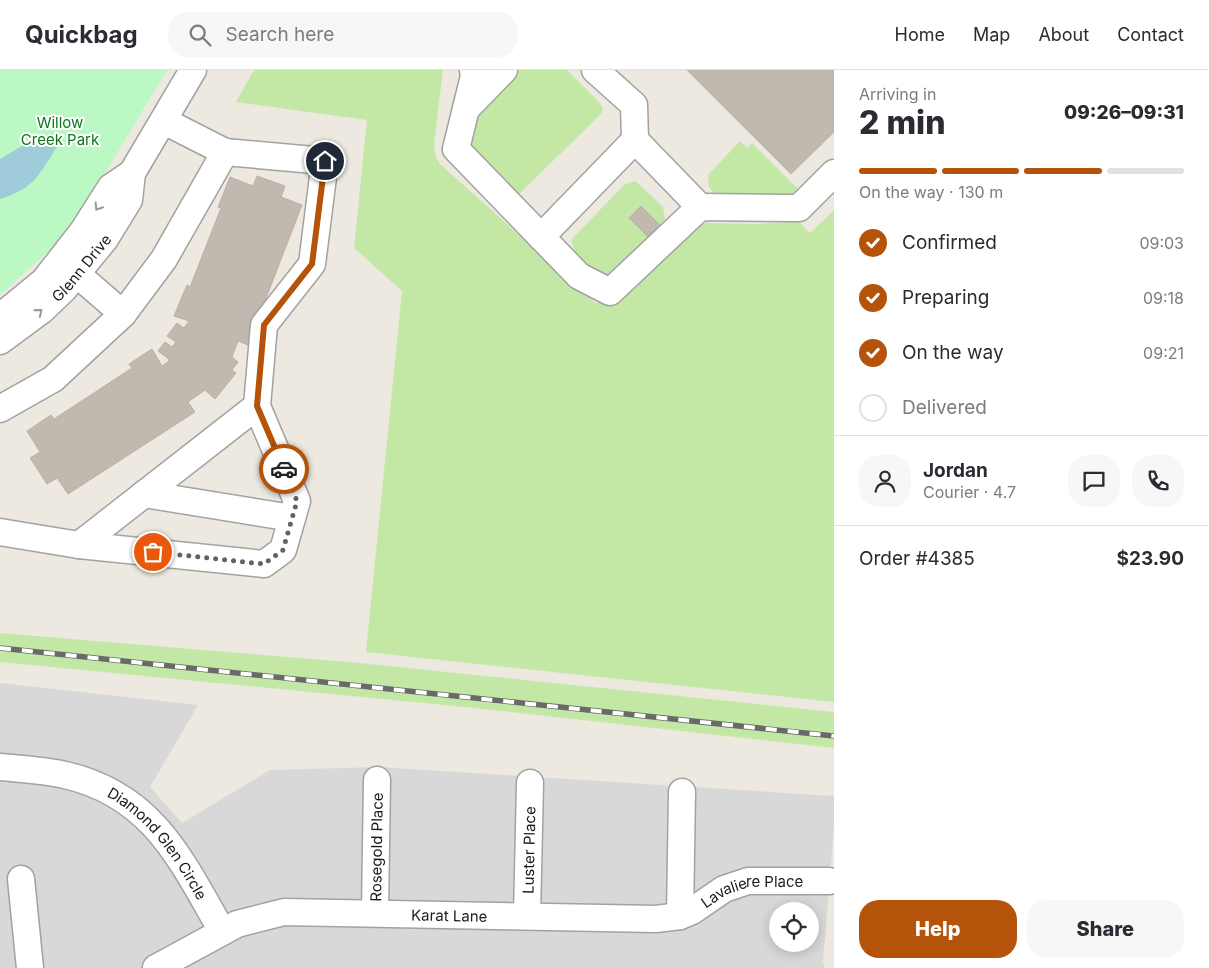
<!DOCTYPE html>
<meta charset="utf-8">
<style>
:root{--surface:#fff;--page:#f7f7f7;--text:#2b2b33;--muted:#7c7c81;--line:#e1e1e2;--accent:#b45309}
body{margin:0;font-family:Inter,sans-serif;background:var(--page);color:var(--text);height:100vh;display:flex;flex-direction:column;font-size:19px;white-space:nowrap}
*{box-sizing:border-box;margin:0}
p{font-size:16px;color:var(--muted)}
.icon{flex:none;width:28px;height:28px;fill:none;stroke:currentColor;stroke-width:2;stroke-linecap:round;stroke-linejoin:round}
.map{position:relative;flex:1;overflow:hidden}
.side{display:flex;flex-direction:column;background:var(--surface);width:375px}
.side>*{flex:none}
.controls{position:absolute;left:769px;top:832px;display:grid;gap:10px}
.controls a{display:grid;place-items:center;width:50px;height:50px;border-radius:50%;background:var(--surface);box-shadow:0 2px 12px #0003;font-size:25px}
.pin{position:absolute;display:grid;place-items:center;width:42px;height:42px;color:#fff;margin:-21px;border:2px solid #fff;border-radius:50%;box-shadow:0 1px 5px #0007}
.courier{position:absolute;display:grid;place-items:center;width:50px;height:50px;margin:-25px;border:4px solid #b45309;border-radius:50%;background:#fff;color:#222;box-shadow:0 1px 6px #0007}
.overview em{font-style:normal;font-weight:800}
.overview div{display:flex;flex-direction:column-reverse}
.overview{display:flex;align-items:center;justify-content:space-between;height:85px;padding:0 25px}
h1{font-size:32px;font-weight:800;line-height:38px}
.bar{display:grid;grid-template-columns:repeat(4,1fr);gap:8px 5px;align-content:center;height:60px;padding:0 25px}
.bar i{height:6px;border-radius:4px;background:var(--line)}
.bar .current{background:var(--accent)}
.bar p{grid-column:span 4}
.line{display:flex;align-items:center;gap:12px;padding:0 25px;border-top:1px solid var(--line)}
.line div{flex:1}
.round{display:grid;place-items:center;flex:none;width:52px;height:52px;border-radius:20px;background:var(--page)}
ol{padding:0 25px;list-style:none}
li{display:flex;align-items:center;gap:15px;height:55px}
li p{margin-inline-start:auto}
li .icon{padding:5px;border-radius:50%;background:var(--accent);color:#fff;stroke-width:4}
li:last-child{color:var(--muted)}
li i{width:28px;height:28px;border:2px solid var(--line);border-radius:50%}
.cta{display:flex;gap:10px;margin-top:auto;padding:10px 25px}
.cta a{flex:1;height:58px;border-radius:20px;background:var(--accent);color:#fff;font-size:20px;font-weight:800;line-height:58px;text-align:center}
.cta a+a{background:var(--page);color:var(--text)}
header{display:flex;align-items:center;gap:30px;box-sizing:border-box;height:70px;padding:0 25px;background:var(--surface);border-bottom:1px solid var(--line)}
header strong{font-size:24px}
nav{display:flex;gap:28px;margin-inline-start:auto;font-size:18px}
.search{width:350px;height:45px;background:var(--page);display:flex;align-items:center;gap:12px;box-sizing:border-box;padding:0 18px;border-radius:20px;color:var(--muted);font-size:19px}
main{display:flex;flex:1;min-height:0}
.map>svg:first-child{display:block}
.residential{fill:#d9d8d8;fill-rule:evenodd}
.grass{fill:#c3e8a6}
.park{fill:#bcf8c3}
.water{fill:#a0cbdb}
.building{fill:#c1b8b0;stroke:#beb0a3}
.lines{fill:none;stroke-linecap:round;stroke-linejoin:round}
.minor-casing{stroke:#a2a2a2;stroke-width:29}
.minor{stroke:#fff;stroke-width:26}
.rail-casing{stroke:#696969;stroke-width:5.5}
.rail{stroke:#fff;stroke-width:4;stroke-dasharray:11;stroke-linecap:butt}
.oneway{stroke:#989898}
.done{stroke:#646360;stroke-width:5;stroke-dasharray:0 9}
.route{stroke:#b45309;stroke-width:6}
.labels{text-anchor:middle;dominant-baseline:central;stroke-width:4;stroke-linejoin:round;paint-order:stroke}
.park-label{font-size:15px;fill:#0c7719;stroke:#fff}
.street-label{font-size:15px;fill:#1b1b1b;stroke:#fff}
</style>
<header>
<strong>Quickbag</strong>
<div class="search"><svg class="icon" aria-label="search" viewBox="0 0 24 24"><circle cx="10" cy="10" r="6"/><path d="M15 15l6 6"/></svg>Search here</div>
<nav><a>Home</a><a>Map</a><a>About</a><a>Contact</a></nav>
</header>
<main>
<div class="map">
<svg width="834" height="898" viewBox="0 0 834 898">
<rect width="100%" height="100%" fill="#ede9e0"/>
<path class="residential" d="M0,613l198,22 -48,82 32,36 88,-53 109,-3 455,29v31l-11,135 2,6h-825zM778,841h32v33h-32z"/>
<g class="grass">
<polygon points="254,0 443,0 434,74 435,84 439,93 595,233 612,232 688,160 706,153 759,154 798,151 810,163 834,140 834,632 366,582 402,221 354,178 367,50 236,32"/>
<path d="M518,0h49l33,33 3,6 -2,5 -82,80h-3l-44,-45c-13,-32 26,-59 46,-79z"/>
<polygon points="740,71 747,78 752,73 799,120 790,125 715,125 709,117 708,105"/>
<path d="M634,111l4,2 25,24 2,13 -5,5 -19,-19 -12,12 21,21 -39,38c-13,-1 -42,-23 -39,-38l52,-54z"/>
<polygon points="0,563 359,593 834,642 834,678 465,637 0,592"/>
</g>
<polygon class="park" points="0,0 167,0 90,128 56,174 0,225"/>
<path class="water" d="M53,63l5,12c-19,30 -23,43 -58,54v-40l35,-21z"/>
<g class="building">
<polygon points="687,0 834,0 834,62 791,104"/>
<polygon points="257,106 285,116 281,127 302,135 248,275 238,271 232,287 238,292 232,300 236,303 215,329 205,320 188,332 195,342 68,424 57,408 47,414 30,388 40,382 27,361 51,345 54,349 132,298 129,294 152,279 162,296 170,290 158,281 165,272 172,277 176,272 167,266 177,253 184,258 189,251 174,246 187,215 190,217 221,138 218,137 230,107 253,116"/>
<polygon points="641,136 663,158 651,170 629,148"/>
</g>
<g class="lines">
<defs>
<g id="minor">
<polyline points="473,0 474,6 456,79 579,206 610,222 700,137 799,138 834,103"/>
<polyline points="595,0 634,35 635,70"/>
<polyline points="466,39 504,0"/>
<polyline points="225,82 325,91 312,194 264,255 257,336 297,431 283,480 264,494 79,475 257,336"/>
<polyline points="541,167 635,70 700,137"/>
<polyline points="123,244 164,189 225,82 164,51"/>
<polyline points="0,247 44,211 83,161 111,117 132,103"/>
<path id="s1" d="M0,271l42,-31 22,-21 41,-50 24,-39 3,-27 61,-103"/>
<polyline points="0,339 53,309 123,244 78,205"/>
<polyline points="144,424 292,448"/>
<polyline points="0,462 79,475"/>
<path id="s2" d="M0,697c21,2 44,3 65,8 88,20 116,85 157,156"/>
<polyline points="21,809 30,898"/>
<path id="s3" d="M375,843l2,-133"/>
<path id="s4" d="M527,846l3,-133"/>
<polyline points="680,846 682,722"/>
<path id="s5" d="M156,898l81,-44 47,-12 372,7 24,-3 12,-5 32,-22 24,-8h81"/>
</g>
</defs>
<use href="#minor" class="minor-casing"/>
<use href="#minor" class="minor"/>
<defs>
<polyline id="rail" points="0,578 834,666"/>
</defs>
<use href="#rail" class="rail-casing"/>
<use href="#rail" class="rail"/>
</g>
<defs><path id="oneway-chevron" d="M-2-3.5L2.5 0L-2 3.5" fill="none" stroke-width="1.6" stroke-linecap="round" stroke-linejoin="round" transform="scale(1.25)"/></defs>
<g class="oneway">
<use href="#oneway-chevron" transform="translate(98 137) rotate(122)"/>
<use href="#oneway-chevron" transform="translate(39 242) rotate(-40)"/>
</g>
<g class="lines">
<polyline class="done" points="153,482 264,494 283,480 297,431 284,399"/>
<polyline class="route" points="284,399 257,336 264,255 312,194 325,91"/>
</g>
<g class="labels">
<g class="park-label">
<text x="60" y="52">Willow<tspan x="60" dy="17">Creek Park</tspan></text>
</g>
<g class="street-label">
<text stroke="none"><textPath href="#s1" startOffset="110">Glenn Drive</textPath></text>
<text stroke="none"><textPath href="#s2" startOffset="185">Diamond Glen Circle</textPath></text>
<text stroke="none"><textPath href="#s3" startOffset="66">Rosegold Place</textPath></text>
<text stroke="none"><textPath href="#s4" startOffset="66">Luster Place</textPath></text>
<text stroke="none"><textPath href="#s5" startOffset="616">Lavaliere Place</textPath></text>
<text stroke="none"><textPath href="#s5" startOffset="306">Karat Lane</textPath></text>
</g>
</g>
</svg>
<div class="controls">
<a><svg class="icon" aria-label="locate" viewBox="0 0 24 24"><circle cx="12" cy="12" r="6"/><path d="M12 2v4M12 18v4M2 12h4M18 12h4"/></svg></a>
</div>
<div class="pin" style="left:153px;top:482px;background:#ea580c"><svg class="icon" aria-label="bag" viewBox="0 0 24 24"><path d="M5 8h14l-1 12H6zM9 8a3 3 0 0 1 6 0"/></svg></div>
<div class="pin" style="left:325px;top:91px;background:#1f2937"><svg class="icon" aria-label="home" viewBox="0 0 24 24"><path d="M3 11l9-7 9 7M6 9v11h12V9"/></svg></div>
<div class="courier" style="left:284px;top:399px"><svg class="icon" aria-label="car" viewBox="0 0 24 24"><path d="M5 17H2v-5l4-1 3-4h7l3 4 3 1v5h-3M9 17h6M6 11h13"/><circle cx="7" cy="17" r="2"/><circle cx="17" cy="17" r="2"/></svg></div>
</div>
<section class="side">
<div class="overview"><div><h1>2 min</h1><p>Arriving in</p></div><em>09:26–09:31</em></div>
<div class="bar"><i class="current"></i><i class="current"></i><i class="current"></i><i></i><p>On the way · 130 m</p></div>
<ol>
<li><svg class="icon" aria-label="check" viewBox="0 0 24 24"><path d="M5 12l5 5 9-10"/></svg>Confirmed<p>09:03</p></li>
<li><svg class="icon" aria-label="check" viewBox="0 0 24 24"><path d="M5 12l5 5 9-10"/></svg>Preparing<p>09:18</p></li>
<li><svg class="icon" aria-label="check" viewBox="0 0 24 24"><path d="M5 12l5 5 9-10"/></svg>On the way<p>09:21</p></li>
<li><i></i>Delivered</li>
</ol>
<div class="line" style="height:90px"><a class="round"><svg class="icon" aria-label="person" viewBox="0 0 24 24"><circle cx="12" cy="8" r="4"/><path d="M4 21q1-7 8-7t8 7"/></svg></a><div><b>Jordan</b><p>Courier · 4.7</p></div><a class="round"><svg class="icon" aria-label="chat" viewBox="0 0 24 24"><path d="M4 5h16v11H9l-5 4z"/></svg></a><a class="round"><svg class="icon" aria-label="phone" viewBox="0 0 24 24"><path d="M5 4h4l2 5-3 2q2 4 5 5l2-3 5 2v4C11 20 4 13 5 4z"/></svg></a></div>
<div class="line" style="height:65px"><div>Order #4385</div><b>$23.90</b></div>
<div class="cta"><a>Help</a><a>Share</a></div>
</section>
</main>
